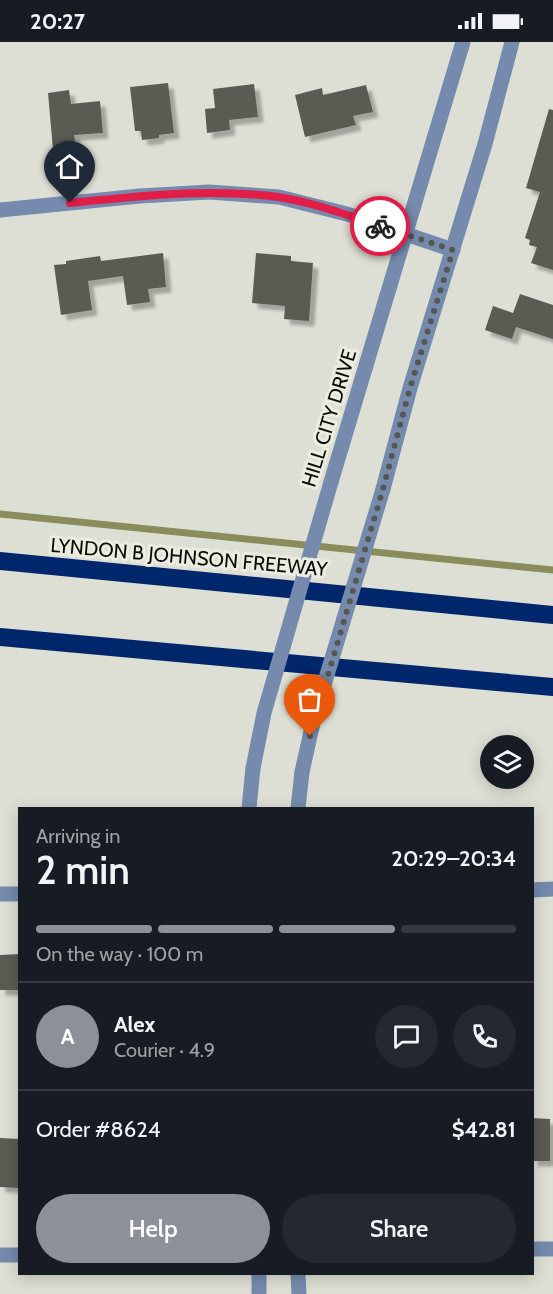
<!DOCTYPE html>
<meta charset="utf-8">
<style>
:root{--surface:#171b24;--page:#242831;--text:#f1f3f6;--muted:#9ea1a6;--line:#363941;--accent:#8c9099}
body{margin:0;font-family:Cabin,sans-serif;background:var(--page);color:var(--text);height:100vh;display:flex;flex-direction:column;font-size:22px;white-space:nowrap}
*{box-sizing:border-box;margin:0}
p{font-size:20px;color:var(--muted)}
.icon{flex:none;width:33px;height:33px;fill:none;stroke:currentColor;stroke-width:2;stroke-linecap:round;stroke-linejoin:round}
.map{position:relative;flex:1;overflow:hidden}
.drawer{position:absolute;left:18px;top:765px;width:516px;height:468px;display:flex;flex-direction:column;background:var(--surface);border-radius:0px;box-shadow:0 3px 15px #0003}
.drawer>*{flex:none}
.controls{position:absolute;left:480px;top:693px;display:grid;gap:12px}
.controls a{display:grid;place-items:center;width:54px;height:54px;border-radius:50%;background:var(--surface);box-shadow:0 3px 15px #0003;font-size:30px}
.pin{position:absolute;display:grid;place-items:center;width:51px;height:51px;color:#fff;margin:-62px -26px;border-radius:50% 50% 50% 0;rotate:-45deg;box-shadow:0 0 6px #0007}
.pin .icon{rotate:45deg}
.courier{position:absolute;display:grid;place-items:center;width:60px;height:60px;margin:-30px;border:4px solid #e11d48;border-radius:50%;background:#fff;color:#222;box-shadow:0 2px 8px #0007}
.overview em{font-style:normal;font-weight:600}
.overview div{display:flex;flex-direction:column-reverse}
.overview{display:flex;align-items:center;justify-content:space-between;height:102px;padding:0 18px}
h1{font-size:39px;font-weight:600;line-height:45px}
.bar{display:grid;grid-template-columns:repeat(4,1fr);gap:9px 6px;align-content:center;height:72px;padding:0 18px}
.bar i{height:8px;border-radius:4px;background:var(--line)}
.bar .active{background:var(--accent)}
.bar p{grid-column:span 4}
.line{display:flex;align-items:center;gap:15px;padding:0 18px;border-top:2px solid var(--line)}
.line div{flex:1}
.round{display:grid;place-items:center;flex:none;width:63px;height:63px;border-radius:32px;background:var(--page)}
.primary-button{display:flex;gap:12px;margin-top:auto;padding:12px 18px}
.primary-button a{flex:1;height:69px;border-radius:36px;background:var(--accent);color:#fff;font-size:24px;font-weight:600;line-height:69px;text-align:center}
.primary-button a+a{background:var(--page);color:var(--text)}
.status{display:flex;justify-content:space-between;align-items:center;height:42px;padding:0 30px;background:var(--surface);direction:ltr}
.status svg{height:16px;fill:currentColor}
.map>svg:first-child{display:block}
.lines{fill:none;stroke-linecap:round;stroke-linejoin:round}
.stream{stroke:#888d5b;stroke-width:7}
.building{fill:#5a5c52;filter:url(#shadow)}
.minor{stroke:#758aad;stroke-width:15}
.highway{stroke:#00266c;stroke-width:18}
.minor-bridge{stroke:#758aad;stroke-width:15}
.done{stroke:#565650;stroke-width:6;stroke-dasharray:0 10.8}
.route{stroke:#e11d48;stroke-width:8}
.labels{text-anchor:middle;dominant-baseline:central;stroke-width:6;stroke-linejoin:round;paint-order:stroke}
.street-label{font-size:20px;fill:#0c0c09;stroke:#ebede1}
</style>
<div class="status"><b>20:27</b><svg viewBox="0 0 49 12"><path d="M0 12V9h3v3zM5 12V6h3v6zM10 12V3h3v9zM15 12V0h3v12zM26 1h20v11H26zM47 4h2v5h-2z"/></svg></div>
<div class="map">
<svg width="553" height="1252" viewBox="0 0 553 1252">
<defs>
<filter id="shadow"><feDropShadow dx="5.5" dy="5.5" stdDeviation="1.5" flood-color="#0004"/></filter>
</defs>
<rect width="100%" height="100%" fill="#dedfd4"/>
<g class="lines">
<polyline class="stream" points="0,472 553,528"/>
</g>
<g class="building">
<polygon points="168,41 174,91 159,93 159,96 142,98 141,89 135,89 130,45"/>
<polygon points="254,42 258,75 229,78 230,88 207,91 205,67 215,66 213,47"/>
<polygon points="366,43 373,70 353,74 356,83 305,95 295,53 322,46 323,53"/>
<polygon points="69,48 71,62 100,59 103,91 74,93 76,105 53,108 48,51"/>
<polygon points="549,67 553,68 553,228 531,221 537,205 529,203 530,198 525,196 540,150 526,146"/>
<polygon points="163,211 166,245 148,247 150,260 127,263 123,234 88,239 92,268 61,273 54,223 66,222 66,219 100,214 101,219"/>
<polygon points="256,211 291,214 291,219 313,221 309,279 284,277 285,264 252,261"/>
<polygon points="520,252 553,263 553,297 516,285 512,297 485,288 493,264 513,271"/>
<polygon points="20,912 20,948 0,948 0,913"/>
<polygon points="532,1076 550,1077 550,1119 532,1119"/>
<polygon points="0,1096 20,1097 18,1146 0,1145"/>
</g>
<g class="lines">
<g class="minor">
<polyline points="0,168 140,154 209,150 279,155 347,172 453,208"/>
<polyline points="331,440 463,0"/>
<polyline points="383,447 410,346 485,102 512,0"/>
<polyline points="249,766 253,726"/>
<polyline points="298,766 302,730"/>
<polyline points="532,848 553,847"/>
<polyline points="0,852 20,852"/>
<polyline points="532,1207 553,1207"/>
<polyline points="0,1213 20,1213"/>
<polyline points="259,1232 259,1252"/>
<polyline points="298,1232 299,1252"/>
</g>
<g class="highway">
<polyline points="0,519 553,573"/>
<polyline points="0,595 553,645"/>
</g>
<g class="minor-bridge">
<polyline points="253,726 264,671 331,440"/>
<polyline points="302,730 314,676 383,447"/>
</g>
</g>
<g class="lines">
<polyline class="done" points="310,694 383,447 410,346 453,208 380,184"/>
<path class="route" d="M70,161c69,-7 139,-15 208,-6 34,5 69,18 102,29"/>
</g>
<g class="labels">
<g class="street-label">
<text transform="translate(329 376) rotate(-73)">HILL CITY DRIVE</text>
<text transform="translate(189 515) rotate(5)">LYNDON B JOHNSON FREEWAY</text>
</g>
</g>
</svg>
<div class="controls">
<a><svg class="icon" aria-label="layers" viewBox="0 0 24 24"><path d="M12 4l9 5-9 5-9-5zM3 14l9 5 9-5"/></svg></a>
</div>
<div class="pin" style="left:310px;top:694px;background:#ea580c"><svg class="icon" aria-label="bag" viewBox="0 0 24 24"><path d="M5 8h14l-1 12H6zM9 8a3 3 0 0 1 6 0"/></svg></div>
<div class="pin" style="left:70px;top:161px;background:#1f2937"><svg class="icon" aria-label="home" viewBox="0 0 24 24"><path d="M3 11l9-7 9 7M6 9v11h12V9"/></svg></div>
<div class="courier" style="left:380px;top:184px"><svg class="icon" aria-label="bike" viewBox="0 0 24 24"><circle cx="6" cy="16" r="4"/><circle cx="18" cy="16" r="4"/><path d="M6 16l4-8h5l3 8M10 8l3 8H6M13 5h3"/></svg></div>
<section class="drawer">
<div class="overview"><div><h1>2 min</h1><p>Arriving in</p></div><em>20:29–20:34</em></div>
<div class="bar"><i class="active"></i><i class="active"></i><i class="active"></i><i></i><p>On the way · 100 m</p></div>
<div class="line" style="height:108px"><b class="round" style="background:var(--accent);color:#fff">A</b><div><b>Alex</b><p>Courier · 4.9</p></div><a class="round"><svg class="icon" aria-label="chat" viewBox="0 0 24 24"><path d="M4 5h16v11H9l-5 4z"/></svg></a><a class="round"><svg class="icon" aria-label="phone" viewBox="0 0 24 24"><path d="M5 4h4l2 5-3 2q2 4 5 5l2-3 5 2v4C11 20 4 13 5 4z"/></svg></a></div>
<div class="line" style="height:78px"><div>Order #8624</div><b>$42.81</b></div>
<div class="primary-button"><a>Help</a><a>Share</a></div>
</section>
</div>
